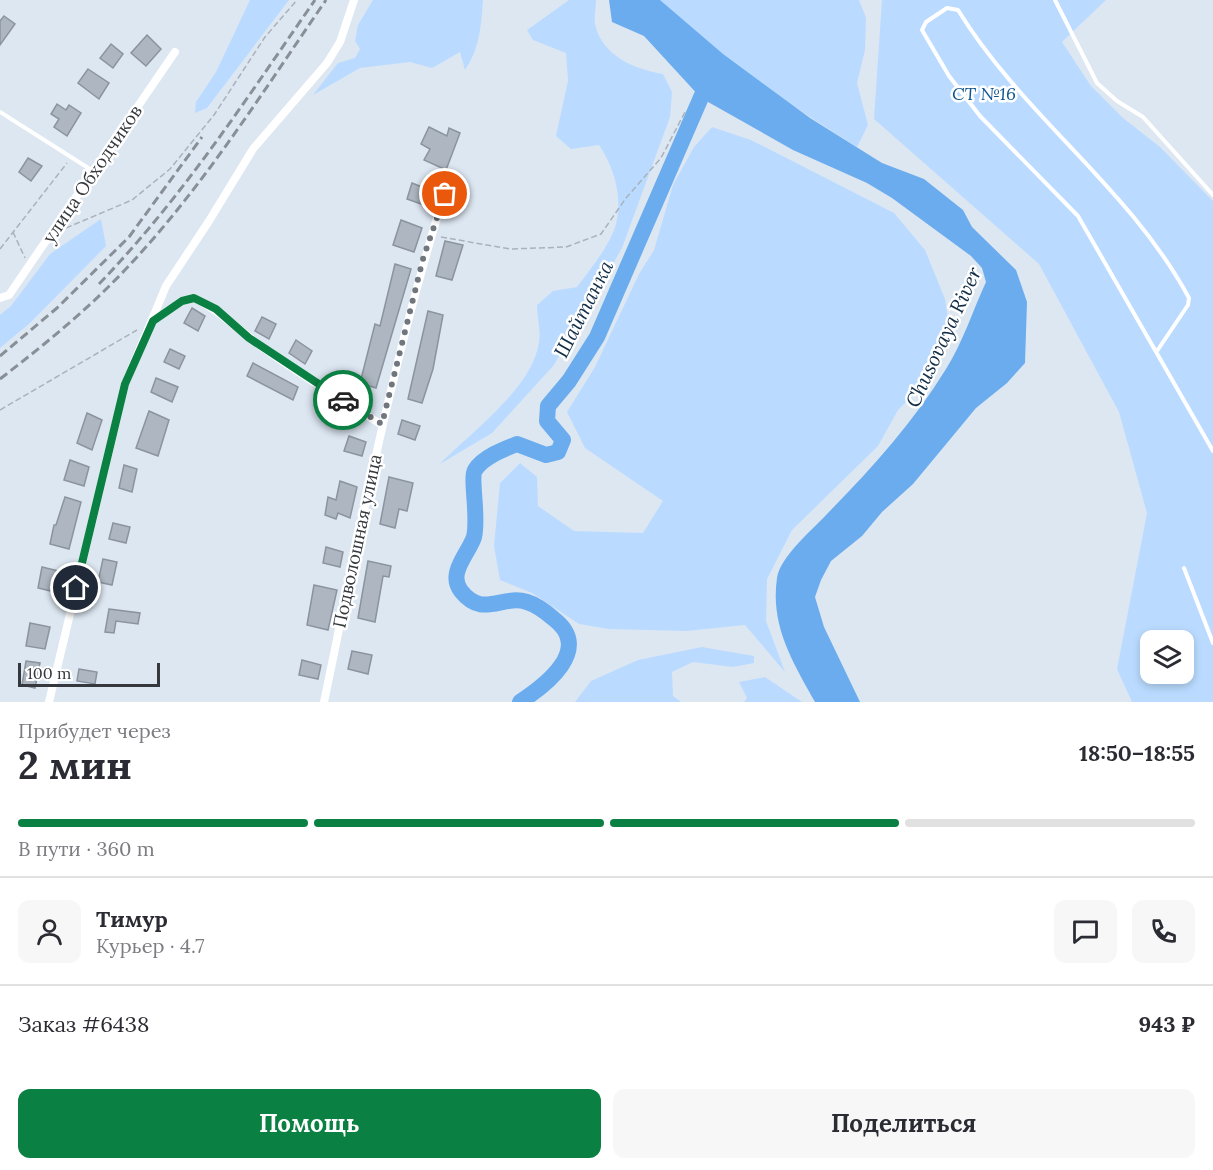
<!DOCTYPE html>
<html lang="ru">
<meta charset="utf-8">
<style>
:root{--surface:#fff;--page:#f7f7f7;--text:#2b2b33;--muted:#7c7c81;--line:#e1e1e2;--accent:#0b8043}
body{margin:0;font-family:Lora,serif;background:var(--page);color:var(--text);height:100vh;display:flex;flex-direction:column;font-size:22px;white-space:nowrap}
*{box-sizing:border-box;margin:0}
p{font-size:20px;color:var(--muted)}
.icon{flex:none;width:33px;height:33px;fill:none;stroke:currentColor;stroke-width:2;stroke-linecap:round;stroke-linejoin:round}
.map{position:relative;height:702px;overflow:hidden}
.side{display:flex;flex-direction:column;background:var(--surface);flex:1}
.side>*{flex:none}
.controls{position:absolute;left:1140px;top:630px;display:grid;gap:12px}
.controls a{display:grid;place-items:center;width:54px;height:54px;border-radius:12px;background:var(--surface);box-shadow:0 3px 9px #0003;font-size:30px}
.scale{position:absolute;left:18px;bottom:15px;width:142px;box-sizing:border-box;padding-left:6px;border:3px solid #35393d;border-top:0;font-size:16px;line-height:21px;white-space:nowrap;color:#35393d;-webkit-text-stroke:4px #fff;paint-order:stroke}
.pin{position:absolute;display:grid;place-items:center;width:51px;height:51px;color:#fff;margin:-26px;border:3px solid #fff;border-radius:50%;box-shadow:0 2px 6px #0007}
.courier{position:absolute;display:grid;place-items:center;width:60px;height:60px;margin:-30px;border:4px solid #0b8043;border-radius:50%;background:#fff;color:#222;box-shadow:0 2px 8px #0007}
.head em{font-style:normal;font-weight:700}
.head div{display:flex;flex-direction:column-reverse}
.head{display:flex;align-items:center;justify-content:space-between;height:102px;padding:0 18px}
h1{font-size:39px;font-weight:700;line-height:45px}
.bar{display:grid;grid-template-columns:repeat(4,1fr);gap:9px 6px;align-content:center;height:72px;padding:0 18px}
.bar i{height:8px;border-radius:4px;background:var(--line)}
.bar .selected{background:var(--accent)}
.bar p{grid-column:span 4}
.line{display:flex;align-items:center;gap:15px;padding:0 18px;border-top:2px solid var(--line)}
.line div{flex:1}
.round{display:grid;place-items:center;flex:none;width:63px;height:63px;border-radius:12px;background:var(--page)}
.button{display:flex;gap:12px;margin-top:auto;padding:12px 18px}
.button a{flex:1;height:69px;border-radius:12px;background:var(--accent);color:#fff;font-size:24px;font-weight:700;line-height:69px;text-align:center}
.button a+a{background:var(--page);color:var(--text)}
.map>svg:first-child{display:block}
.green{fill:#badbff;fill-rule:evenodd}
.water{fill:#6bacee}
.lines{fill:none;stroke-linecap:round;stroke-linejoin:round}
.river{stroke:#6bacee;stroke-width:16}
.building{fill:#aeb7c1;stroke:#8b949e;stroke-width:1.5}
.path{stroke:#a9b2bb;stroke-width:1.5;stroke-dasharray:6 3;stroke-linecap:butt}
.service{stroke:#fff;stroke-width:4}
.minor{stroke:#fff;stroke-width:8}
.rail{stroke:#888f96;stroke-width:3;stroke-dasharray:9 4.5;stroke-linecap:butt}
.done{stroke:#70767c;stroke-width:6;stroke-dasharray:0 10.8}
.route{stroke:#0b8043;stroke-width:8}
.labels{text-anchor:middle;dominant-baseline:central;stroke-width:5;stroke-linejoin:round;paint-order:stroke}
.park-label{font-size:18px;font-style:italic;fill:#0d5591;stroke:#fff}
.street-label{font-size:18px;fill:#35393d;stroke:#fff}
.water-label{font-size:20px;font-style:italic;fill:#112d47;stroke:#fff}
</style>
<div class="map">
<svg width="1213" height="702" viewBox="0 0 1213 702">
<rect width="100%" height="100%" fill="#dde7f2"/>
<g class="green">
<polygon points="250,0 289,0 207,108 195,113 196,102 216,72"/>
<path d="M373,0h110c-2,26 -3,48 -18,70l-5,-18 -28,16 -22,-6 -50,6 -47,27 25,-32 17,-5 5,-9 -5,-8 3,-16z"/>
<path d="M569,0h27c0,7 -2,17 -1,24 7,32 39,45 68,50l9,18 -2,25 -48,131 -68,117 -62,68 -52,31c30,-31 93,-76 99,-122 2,-11 -2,-25 -2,-37l16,-14 24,-4c12,-16 34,-43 39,-63 7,-27 -2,-57 -17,-79l-28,4 -15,-13 12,-55 -2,-28 -33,-13 -6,-10z"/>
<path d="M660,0h199l7,18 -1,32 -8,33 11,42 -11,22c-68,-43 -141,-90 -197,-147z"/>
<path d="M882,0h224l-44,42 29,44 32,32 37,29 53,54v501h-81l-15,-33 30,-156 -28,-101 -80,-148 -165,-145zM1150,640h34v34h-34z"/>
<polygon points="712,127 751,140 894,213 925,250 945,299 951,338 925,383 898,410 878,446 792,530 767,579 766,621 785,672 745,625 686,631 609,629 579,624 532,593 500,580 494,546 500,483 520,463 537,477 538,506 574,531 643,533 663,501 585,448 567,412 595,367 639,274 654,250 673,185 694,147"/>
<polygon points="101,219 106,246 30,323 0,348 0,315 11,306 50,254"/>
<polygon points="702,647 754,656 754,663 733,667 693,662 672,672 673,696 681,702 575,702 591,681 638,660"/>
<polygon points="765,677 802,702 744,702 747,698 739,682"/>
</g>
<path class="water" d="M609,0h51l63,54 87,64 72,45 42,16 39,31 9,17 44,43 11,32 -2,61 -18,20 -31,25 -63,76 -31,28 -20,24 -31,25 -10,19 -6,17 9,30 36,75h-45c-22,-40 -45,-76 -38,-124 3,-21 36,-49 50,-64 44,-45 86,-91 119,-145 17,-27 27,-59 40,-87l-4,-14 -11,-12 -79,-58 -25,-15 -74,-33 -92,-52 -57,-62 -32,-14z"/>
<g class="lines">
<path class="river" d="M520,702c26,-17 73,-53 34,-83 -8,-7 -17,-14 -27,-17 -25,-8 -44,17 -66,-11 -14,-18 8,-38 13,-54 5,-19 -4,-59 1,-67 8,-13 29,-21 42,-26l29,11 12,-3 5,-12 -16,-19 1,-15 21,-25 28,-44 112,-258"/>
</g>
<g class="building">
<polygon points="4,16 15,24 0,45 0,21"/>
<polygon points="147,35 161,49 146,66 131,53"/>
<polygon points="111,44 123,54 113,68 100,58"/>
<polygon points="88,69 109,83 99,99 78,83"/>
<polygon points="57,104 66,110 69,105 81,113 67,136 54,127 59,119 51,114"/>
<polygon points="429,127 447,136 449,128 460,133 446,170 424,160 430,149 421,144"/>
<polygon points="28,158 42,166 31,181 19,172"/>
<polygon points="412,183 432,191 427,206 407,199"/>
<polygon points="401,220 422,228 414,252 393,245"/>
<polygon points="445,241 463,245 452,280 436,276"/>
<polygon points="395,264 411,269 376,388 360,383 375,324 380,326"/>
<polygon points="192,308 205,316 198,331 184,323"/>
<polygon points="428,311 443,315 433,369 422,403 408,399"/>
<polygon points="262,317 276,324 269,339 255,331"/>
<polygon points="296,340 312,351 305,364 289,353"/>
<polygon points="170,349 185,356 179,369 164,362"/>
<polygon points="253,363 298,387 293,400 247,376"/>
<polygon points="156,378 178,387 172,402 151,392"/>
<polygon points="149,411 169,420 158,456 136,448"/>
<polygon points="87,413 102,420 92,450 77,443"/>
<polygon points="402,420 420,426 415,440 398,434"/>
<polygon points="349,436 366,442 362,456 344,451"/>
<polygon points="70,460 89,467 84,486 64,480"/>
<polygon points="124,465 137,469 132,492 119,488"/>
<polygon points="389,477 413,483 407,511 399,509 395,528 380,524"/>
<polygon points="340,481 357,487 350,518 338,513 336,519 325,515 328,497 336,500"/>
<polygon points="65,497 81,502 69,549 50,544 54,525 56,525"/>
<polygon points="113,523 130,527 126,543 109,539"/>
<polygon points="326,547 343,552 340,567 323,563"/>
<polygon points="103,559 117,562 112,585 98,582"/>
<polygon points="368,561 391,566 389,577 383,576 375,622 358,618"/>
<polygon points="42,567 63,572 59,593 38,588"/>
<polygon points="314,585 337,590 328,630 307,625"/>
<polygon points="109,609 140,613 138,624 116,621 114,633 105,632"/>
<polygon points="30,623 50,627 45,649 26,646"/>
<polygon points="352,651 372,655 368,674 348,669"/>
<polygon points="302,660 321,665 318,679 299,675"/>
<polygon points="26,661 40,663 35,688 22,685"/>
<polygon points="79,669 97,672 95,684 77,681"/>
</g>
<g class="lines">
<g class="path">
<polyline points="66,228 132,200 170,169 214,115 265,37 297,0"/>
<polyline points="13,232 25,258"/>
<polyline points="441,237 510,249 566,247 601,234 626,198 661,158 685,112"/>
<polyline points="0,249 67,163"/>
<polyline points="0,410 137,330"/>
</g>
<g class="service">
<polyline points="1055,0 1097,83 1117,101 1143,117 1213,195"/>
<polyline points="0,112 93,171"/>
<path d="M1157,351l31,-46 1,-7c-59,-110 -166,-182 -231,-288l-11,-2 -21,14 -4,8 27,46 31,40 98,100 135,235"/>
<polyline points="1184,568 1213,643"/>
</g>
<g class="minor">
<polyline points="0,298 9,295 175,52"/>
<path d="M153,321l29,-20 12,-3c28,14 49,36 75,54 36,26 75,49 113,73"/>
<polyline points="49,702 125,384 166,286 209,221 253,149 327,63 340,42 354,0"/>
<path d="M324,702c37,-178 71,-356 127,-529"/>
</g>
<g class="rail">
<path d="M99,284c83,-86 148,-186 216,-284"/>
<polyline points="0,356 57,308 129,237 202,137"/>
<path d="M0,379c44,-34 86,-68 124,-108 78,-82 138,-178 202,-271"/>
</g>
</g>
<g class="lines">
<polyline class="done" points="343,400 382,424 423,259 445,194"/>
<polyline class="route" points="76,588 125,384 153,321 182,301 194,298 216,309 249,338 343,400"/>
</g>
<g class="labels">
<g class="park-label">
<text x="984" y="93">СТ №16</text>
</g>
<g class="street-label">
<text transform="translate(92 174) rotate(-56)">улица Обходчиков</text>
<text transform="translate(357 541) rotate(-78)">Подволошная улица</text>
</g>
<g class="water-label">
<text transform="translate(583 309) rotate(-63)">Шайтанка</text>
<text transform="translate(943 337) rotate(-65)">Chusovaya River</text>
</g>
</g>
</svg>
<div class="controls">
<a><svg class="icon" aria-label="layers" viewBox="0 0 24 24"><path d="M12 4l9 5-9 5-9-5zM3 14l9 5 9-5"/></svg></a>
</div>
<div class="scale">100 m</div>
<div class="pin" style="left:445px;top:194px;background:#ea580c"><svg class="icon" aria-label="bag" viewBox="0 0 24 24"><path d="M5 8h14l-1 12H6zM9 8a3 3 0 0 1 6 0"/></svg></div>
<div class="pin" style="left:76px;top:588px;background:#1f2937"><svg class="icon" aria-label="home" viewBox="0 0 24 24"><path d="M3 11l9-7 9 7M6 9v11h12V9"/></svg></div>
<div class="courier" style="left:343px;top:400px"><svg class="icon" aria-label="car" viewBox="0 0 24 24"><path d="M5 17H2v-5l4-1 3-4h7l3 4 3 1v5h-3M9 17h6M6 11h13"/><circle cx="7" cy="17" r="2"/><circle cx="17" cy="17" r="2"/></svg></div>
</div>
<section class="side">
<div class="head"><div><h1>2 мин</h1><p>Прибудет через</p></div><em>18:50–18:55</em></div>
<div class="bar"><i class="selected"></i><i class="selected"></i><i class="selected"></i><i></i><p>В пути · 360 m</p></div>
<div class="line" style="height:108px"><a class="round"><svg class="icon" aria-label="person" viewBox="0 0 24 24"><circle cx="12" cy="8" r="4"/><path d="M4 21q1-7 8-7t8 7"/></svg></a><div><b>Тимур</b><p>Курьер · 4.7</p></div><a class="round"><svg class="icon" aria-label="chat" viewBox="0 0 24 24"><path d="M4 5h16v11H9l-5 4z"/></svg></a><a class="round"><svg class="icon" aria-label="phone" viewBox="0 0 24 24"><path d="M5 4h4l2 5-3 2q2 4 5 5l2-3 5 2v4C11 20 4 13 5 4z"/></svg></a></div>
<div class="line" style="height:78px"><div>Заказ #6438</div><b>943 ₽</b></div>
<div class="button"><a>Помощь</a><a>Поделиться</a></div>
</section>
